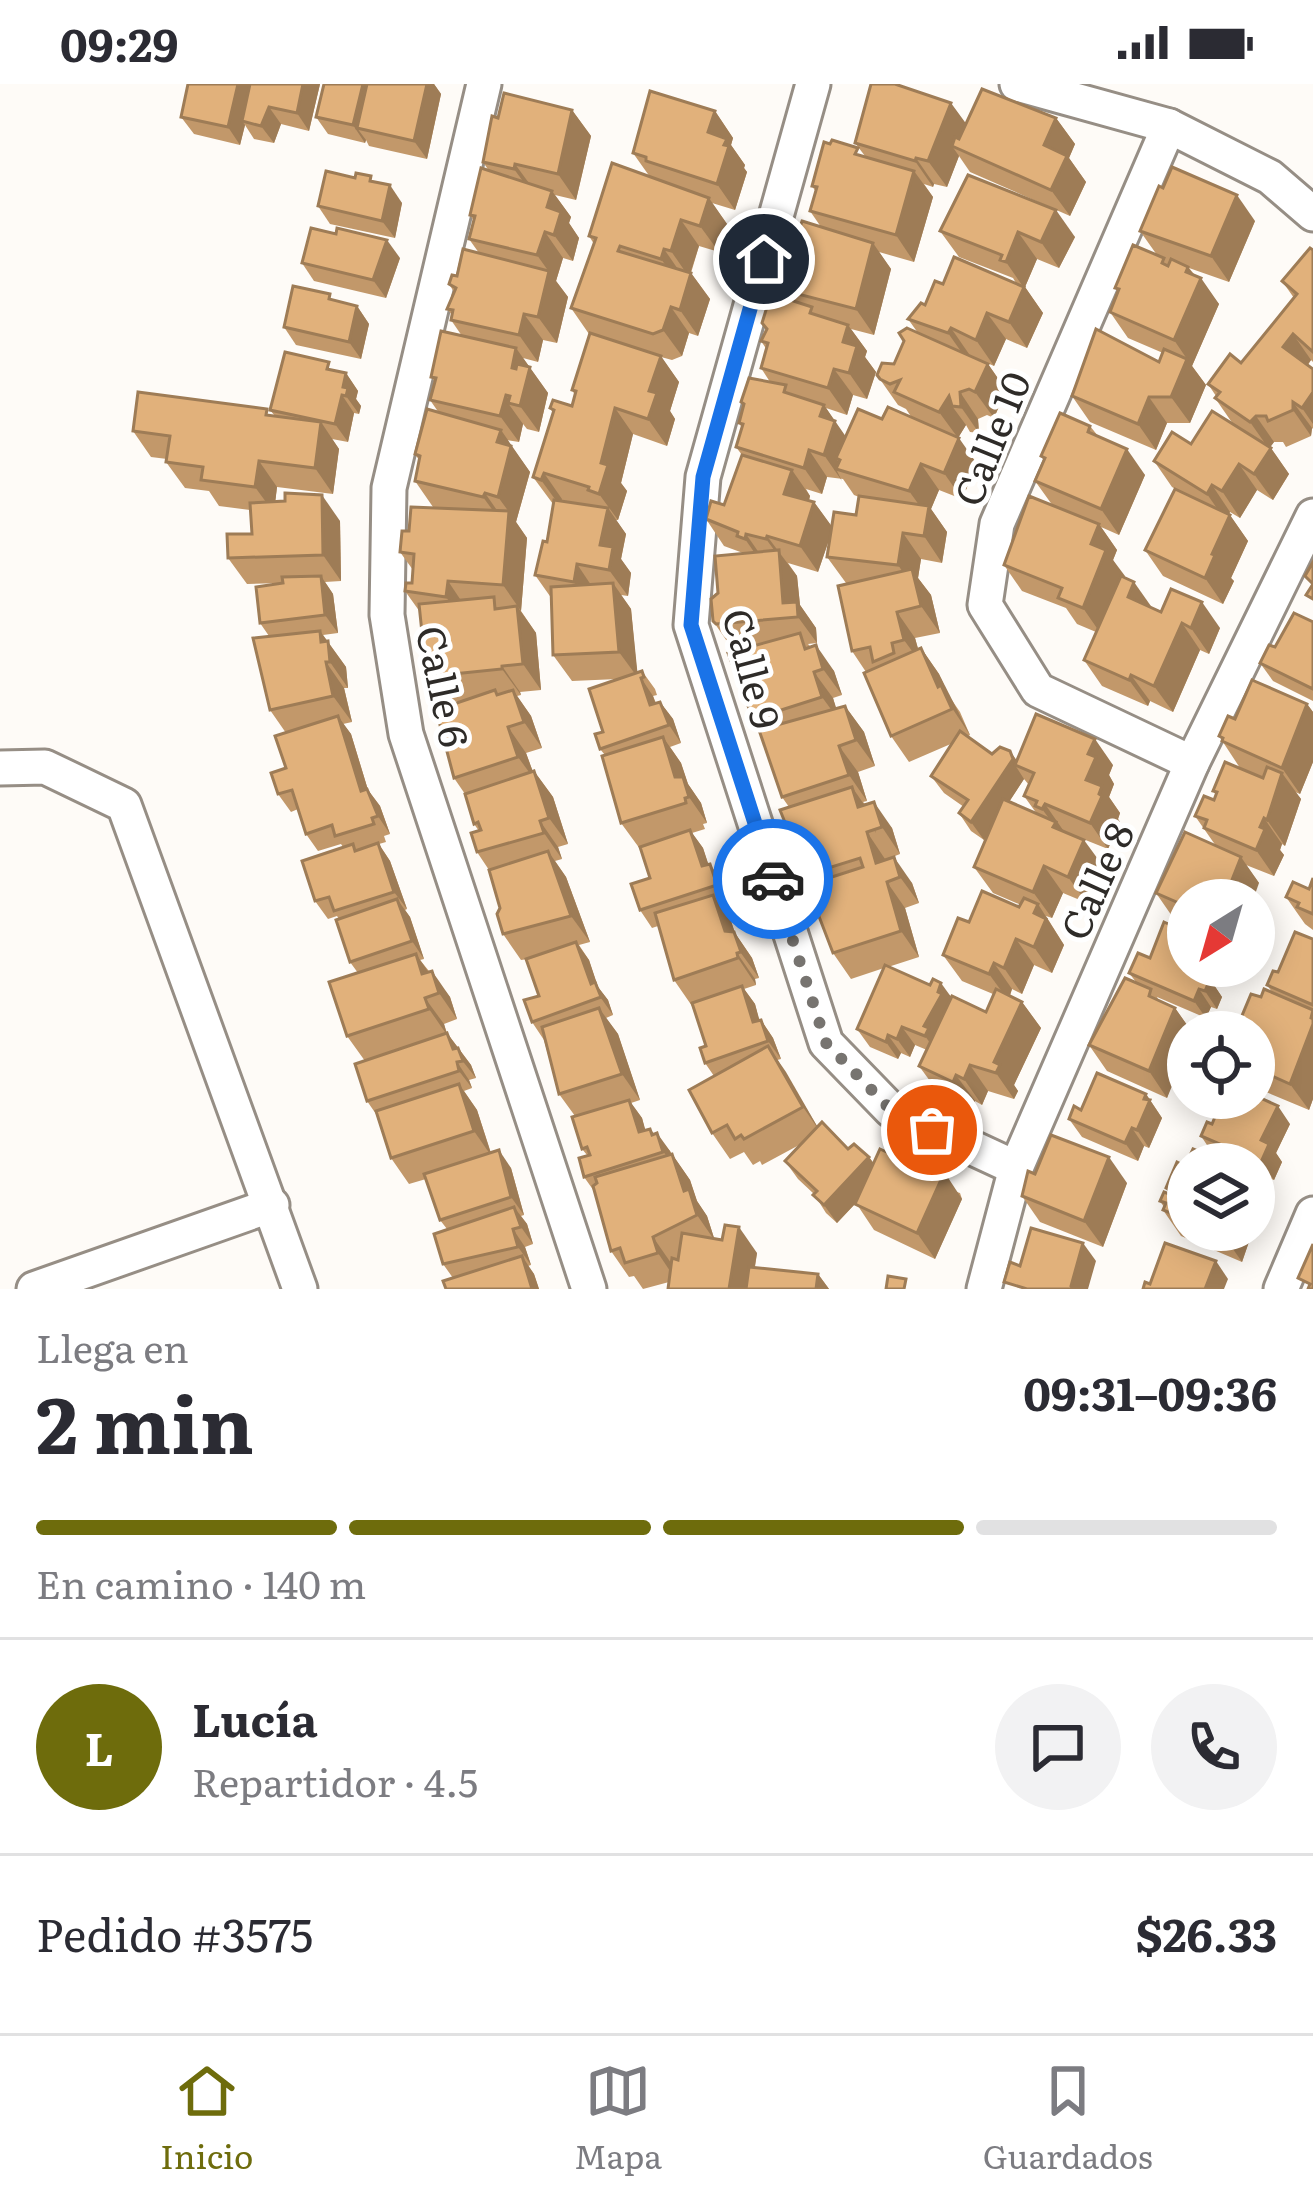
<!DOCTYPE html>
<html lang="es">
<meta charset="utf-8">
<style>
:root{--surface:#fff;--page:#f2f2f3;--text:#2b2b33;--muted:#7c7c81;--line:#e1e1e2;--accent:#6e6c0c}
body{margin:0;font-family:Literata,serif;background:var(--page);color:var(--text);height:100vh;display:flex;flex-direction:column;font-size:45px;white-space:nowrap}
*{box-sizing:border-box;margin:0}
p{font-size:39px;color:var(--muted)}
.icon{flex:none;width:66px;height:66px;fill:none;stroke:currentColor;stroke-width:2;stroke-linecap:round;stroke-linejoin:round}
.map{position:relative;height:1205px;overflow:hidden}
.panel{display:flex;flex-direction:column;background:var(--surface);flex:1}
.panel>*{flex:none}
.needle{width:78px;rotate:217deg}
.fabs{position:absolute;left:1167px;top:795px;display:grid;gap:24px}
.fabs a{display:grid;place-items:center;width:108px;height:108px;border-radius:50%;background:var(--surface);box-shadow:0 6px 30px #0003;font-size:60px}
.pin{position:absolute;display:grid;place-items:center;width:102px;height:102px;color:#fff;margin:-51px;border:6px solid #fff;border-radius:50%;box-shadow:0 3px 12px #0007}
.courier{position:absolute;display:grid;place-items:center;width:120px;height:120px;margin:-60px;border:9px solid #1a73e8;border-radius:50%;background:#fff;color:#222;box-shadow:0 3px 15px #0007}
.head em{font-style:normal;font-weight:700}
.head div{display:flex;flex-direction:column-reverse}
.head{display:flex;align-items:center;justify-content:space-between;height:204px;padding:0 36px}
h1{font-size:78px;font-weight:700;line-height:90px}
.bar{display:grid;grid-template-columns:repeat(4,1fr);gap:18px 12px;align-content:center;height:144px;padding:0 36px}
.bar i{height:15px;border-radius:9px;background:var(--line)}
.bar .active{background:var(--accent)}
.bar p{grid-column:span 4}
.line{display:flex;align-items:center;gap:30px;padding:0 36px;border-top:3px solid var(--line)}
.line div{flex:1}
.round{display:grid;place-items:center;flex:none;width:126px;height:126px;border-radius:63px;background:var(--page)}
.status{display:flex;justify-content:space-between;align-items:center;height:84px;padding:0 60px;background:var(--surface);direction:ltr}
.status svg{height:33px;fill:currentColor}
.tabs{display:flex;justify-content:space-around;align-items:center;height:168px;border-top:3px solid var(--line);background:var(--surface);font-size:33px;color:var(--muted)}
.tabs a{display:grid;justify-items:center;gap:6px}
.tabs .active{color:var(--accent)}
.map>svg:first-child{display:block}
.lines{fill:none;stroke-linecap:round;stroke-linejoin:round}
.minor-casing{stroke:#968e85;stroke-width:39}
.minor{stroke:#fff;stroke-width:33}
.wall{fill:#c2986a;fill-rule:evenodd}
.shaded-wall{fill:#9e7c56}
.building{fill:#e1b17b;stroke:#9e7c56;stroke-width:3}
.done{stroke:#777470;stroke-width:12;stroke-dasharray:0 21.6}
.route{stroke:#1a73e8;stroke-width:15}
.labels{text-anchor:middle;dominant-baseline:central;stroke-width:10;stroke-linejoin:round;paint-order:stroke}
.street-label{font-size:39px;fill:#2e2b28;stroke:#fff}
</style>
<div class="status"><b>09:29</b><svg viewBox="0 0 49 12"><path d="M0 12V9h3v3zM5 12V6h3v6zM10 12V3h3v9zM15 12V0h3v12zM26 1h20v11H26zM47 4h2v5h-2z"/></svg></div>
<div class="map">
<svg width="1313" height="1205" viewBox="0 0 1313 1205">
<rect width="100%" height="100%" fill="#fefbf7"/>
<g class="lines">
<defs>
<g id="minor">
<polyline points="484,0 389,404 387,531 406,650 589,1205"/>
<polyline points="813,0 703,393 691,541 826,959 891,1026 1016,1084"/>
<polyline points="1017,0 1169,42 1270,93 1313,130"/>
<polyline points="1169,42 997,440 985,521 1038,606 1192,679"/>
<polyline points="0,684 45,683 124,721 300,1205"/>
<polyline points="34,1205 272,1121"/>
<polyline points="984,1205 1016,1084 1192,679 1313,432"/>
<polyline points="1281,1205 1313,1130"/>
</g>
</defs>
<use href="#minor" class="minor-casing"/>
<use href="#minor" class="minor"/>
</g>
<g class="wall">
<polygon points="188,0 320,0 309,47 281,40 274,59 254,55 245,41 240,61 194,50 181,33"/>
<polygon points="324,0 434,0 441,10 427,75 369,62 366,56 365,59 328,50 316,33"/>
<polygon points="572,26 591,52 576,116 555,111 571,133 569,139 579,154 573,177 563,174 556,197 568,213 557,259 543,256 538,278 523,274 548,309 539,348 527,345 523,340 519,358 507,356 530,388 516,438 527,454 521,527 536,549 541,606 520,608 521,611 517,612 531,632 542,664 526,669 533,688 534,687 553,713 568,760 558,763 562,775 555,777 566,793 590,858 579,861 589,876 598,903 608,916 613,931 606,934 618,950 640,1016 631,1019 642,1034 645,1046 650,1045 670,1067 690,1096 697,1117 707,1132 714,1154 757,1169 755,1183 818,1190 829,1205 668,1205 669,1198 643,1205 634,1192 629,1193 611,1167 594,1107 584,1093 587,1071 582,1065 575,1032 559,1010 544,956 532,938 539,912 528,875 521,876 503,850 500,824 489,786 477,768 479,747 474,740 465,710 454,694 462,617 451,618 433,592 430,577 424,568 420,528 405,507 412,499 413,486 400,468 409,447 440,425 433,423 415,397 419,376 415,370 439,329 430,316 435,298 431,293 462,252 451,236 452,231 447,225 454,208 449,200 479,169 469,155 474,137 470,131 489,87 483,78 498,34"/>
<polygon points="715,27 733,54 731,61 745,81 744,84 747,88 735,126 712,119 727,140 719,168 699,162 691,189 710,215 698,252 689,249 682,272 672,276 661,273 679,298 670,327 675,335 667,362 633,350 621,399 627,407 618,436 616,436 626,450 621,475 631,489 628,512 621,511 631,525 637,589 642,587 655,605 657,611 653,612 656,619 660,618 673,635 681,659 670,663 681,679 688,700 701,719 707,739 703,740 705,745 692,749 703,764 708,780 722,798 729,819 720,822 731,837 735,849 752,874 759,894 755,895 756,901 744,905 755,920 759,936 761,936 773,954 781,975 777,976 817,1042 848,1065 869,1073 874,1080 960,1109 962,1115 935,1175 874,1146 856,1119 837,1139 826,1129 814,1110 798,1095 785,1077 801,1060 762,1081 760,1077 753,1081 744,1068 730,1075 712,1049 714,992 705,979 706,962 692,922 674,896 658,842 652,844 640,826 650,794 640,765 621,739 605,671 600,665 603,648 618,595 572,597 553,571 552,515 535,491 547,458 553,420 533,393 553,329 550,324 572,322 575,311 572,306 589,250 571,224 594,160 589,152 650,93 633,69"/>
<path d="M1056,34l19,26 -6,14 17,24 -16,34 -100,-44 -11,-16 -12,31 -13,-3 -1,3 -9,-3 9,13 -19,65 -35,-10 12,17 -17,66 -23,-6 16,22 -2,6 11,15 -9,27 -14,-4 -6,20 -21,-7 19,29 37,-18 30,-1 -6,-9 -8,-4 -21,-30 17,-11 24,-31 -10,-14 17,-14 18,-21 73,-1 -3,-5 -54,-21 -19,-26 28,-56 107,62 -16,31 -22,-9 -12,28 18,26 -16,35 -21,-9 -12,27 -25,-11 19,9 18,26 -12,28 -7,-3 -9,4 1,14 -9,-1 -4,-7 -8,13 19,26 -15,35 -23,-9 -8,19 16,23 -5,31 -21,-4 -3,19 13,17 9,38 -25,5 3,11 3,-1 18,26 10,22 11,16 10,23 -2,1 24,18 18,-3 6,9 97,5 -4,10 5,9 -5,13 11,16 -2,6 2,3 -12,27 -45,-18 40,35 -16,37 -24,-10 -11,25 -6,-2 18,29 -12,28 -18,-8 -12,29 -10,-5 -2,7 12,6 19,26 -27,57 4,6 -4,8 -26,-8 -6,14 -7,-4 -4,7 -33,-16 -19,-26 8,-16 -12,-5 -5,12 -9,-4 -3,6 -28,-12 -13,-18 27,-61 -33,11 -18,-26 -22,-70 -5,-8 -17,-68 -7,-10 -21,-67 -8,-11 -13,-69h-5l-4,-3 -18,-26 5,-28 25,-40 -19,-7 -18,-27 18,-14 18,-50 -6,-8 6,-19 -3,-5 5,-17 -3,-4 29,-20 -9,-14 6,-18 -6,-9 19,-41 13,1 -7,-10 6,-22 -4,-5 33,-37 -11,-16 6,-19 -4,-6 53,-30 -10,-13 111,-19zM827,393l16,2 11,16 5,2 -3,18 -24,12 -18,-25 -5,-1 1,-5 -4,-7 16,5zM831,450l-4,23 19,26 2,1 4,67 14,21 25,64 18,26 44,-19 -22,33 13,17 20,14 -5,6 12,18 13,9 5,-8 -15,35 19,26 28,12 -2,2 -50,15 -26,33 19,26 31,13 -7,18 -98,-45 31,-10 -14,-49 14,-5 -7,-20 -27,-23 15,-6 -8,-26 -29,-26 4,-1 -9,-29 17,-6 -11,-34 -19,-26 -9,3 -3,-11 9,-3 -8,-24 -26,-27 9,-1 -1,-15 -16,-23 -3,-29 -9,-13 30,9zM1024,695l5,6 -5,11 13,18 -28,-12z"/>
<polygon points="375,98 402,119 395,154 330,140 318,122"/>
<polygon points="1255,137 1229,198 1189,184 1219,220 1192,282 1206,301 1190,339 1167,339 1156,366 1090,338 1072,312 1159,278 1163,269 1128,254 1110,228 1118,208 1115,204 1157,171 1140,147"/>
<polygon points="1313,166 1313,278 1311,276 1308,281 1313,285 1313,345 1312,344 1311,352 1286,363 1283,358 1274,358 1270,363 1289,390 1273,416 1257,406 1240,434 1230,428 1229,430 1248,457 1231,494 1234,497 1223,520 1163,492 1145,466 1179,407 1172,403 1154,377 1233,340 1215,314 1216,312 1208,300 1241,279 1294,214 1282,197"/>
<polygon points="400,174 386,214 314,197 302,179"/>
<polygon points="335,217 357,222 369,240 361,275 296,261 284,243"/>
<polygon points="346,289 358,307 356,315 361,322 359,330 354,329 348,358 332,355 339,365 333,410 277,403 275,418 340,437 341,497 325,498 333,510 338,549 323,551 346,583 348,604 344,604 352,638 343,640 351,650 368,706 380,722 390,750 384,752 386,758 379,760 390,777 407,825 405,826 410,833 424,875 420,876 450,913 457,935 444,940 447,949 471,981 476,994 469,996 472,1004 464,1007 477,1026 491,1069 511,1084 524,1131 521,1132 527,1140 533,1160 525,1163 531,1181 528,1182 534,1190 539,1205 446,1205 453,1194 443,1180 447,1145 440,1136 426,1095 409,1100 391,1074 376,1030 367,1017 365,977 347,952 358,889 350,878 339,835 337,832 328,835 315,817 343,763 341,760 318,767 306,750 298,725 291,728 278,710 286,684 286,649 270,626 269,552 260,539 283,499 247,500 228,474 252,450 250,426 219,422 209,407 185,404 166,378 167,375 151,373 133,347 275,332 270,326"/>
<polygon points="1090,342 1098,352 1145,391 1119,451 1101,443 1117,466 1113,476 1124,494 1152,524 1220,544 1209,570 1200,566 1173,628 1150,617 1148,622 1102,602 1084,576 1096,548 1077,540 1066,524 1022,507 1004,481 1053,422 1035,397 1044,377 1041,372"/>
<polygon points="1313,538 1313,617 1273,597 1260,579 1275,563"/>
<polygon points="1307,620 1313,628 1313,678 1300,710 1295,708 1301,715 1285,762 1282,760 1280,766 1284,771 1274,792 1246,781 1259,799 1188,816 1188,841 1174,835 1156,809 1216,762 1195,732 1214,716 1216,711 1213,707 1240,684 1219,652 1235,635"/>
<polygon points="1313,794 1313,846 1305,840 1286,813 1309,805"/>
<polygon points="1313,855 1313,1015 1309,1026 1254,1003 1254,948 1237,948 1236,946 1261,913 1272,908 1267,901 1278,888"/>
<polygon points="1150,874 1214,901 1222,913 1217,925 1211,923 1206,934 1157,913 1159,917 1175,924 1192,948 1188,948 1167,1014 1107,987 1089,961 1136,898 1129,889"/>
<polygon points="1146,1010 1162,1034 1149,1064 1144,1062 1138,1077 1082,1053 1069,1035 1081,1026"/>
<polygon points="1212,1040 1290,1040 1276,1069 1282,1078 1274,1096 1254,1088 1254,1080 1236,1080 1213,1070 1201,1052"/>
<polygon points="1188,1080 1188,1146 1253,1146 1242,1178 1181,1152 1163,1126 1164,1123 1160,1117 1169,1109 1166,1104"/>
<polygon points="1035,1090 1127,1099 1103,1163 1040,1138 1022,1112"/>
</g>
<g class="shaded-wall">
<polygon points="238,0 254,0 242,37 245,41 240,61 228,43"/>
<polygon points="303,0 320,0 309,47 297,29"/>
<polygon points="363,0 379,0 357,44 366,56 365,59 353,41"/>
<polygon points="427,0 434,0 441,10 427,75 414,57"/>
<polygon points="951,19 970,45 952,62 959,72 947,103 928,77"/>
<polygon points="269,23 281,40 274,59 261,42"/>
<polygon points="572,26 591,52 576,116 558,90"/>
<polygon points="715,27 733,54 731,61 745,81 744,84 747,88 735,126 717,100 708,48"/>
<polygon points="1056,34 1075,60 1069,74 1086,98 1070,132 1051,106 1044,61"/>
<polygon points="916,74 934,100 933,103 915,77"/>
<polygon points="515,80 534,106 533,111 514,85"/>
<polygon points="914,87 933,113 914,178 896,151"/>
<polygon points="390,101 402,119 395,154 382,137"/>
<polygon points="552,107 571,133 569,139 579,154 573,177 554,151 547,123"/>
<polygon points="1237,111 1255,137 1229,198 1211,172"/>
<polygon points="709,114 727,140 719,168 700,142"/>
<polygon points="1056,126 1075,153 1059,184 1041,158"/>
<polygon points="681,136 699,162 689,193 671,167"/>
<polygon points="545,148 563,174 556,197 568,213 557,259 538,233 549,188 537,171"/>
<polygon points="1018,148 1037,175 1025,203 1043,229 1027,264 1009,238 1024,204 1006,178"/>
<polygon points="387,156 400,174 386,214 373,196"/>
<polygon points="873,159 891,185 874,251 856,225"/>
<polygon points="664,165 682,191 680,201 661,175"/>
<polygon points="1188,183 1199,198 1201,194 1219,220 1192,282 1206,301 1190,339 1171,313 1187,275 1174,256"/>
<polygon points="691,189 710,215 698,252 680,226"/>
<polygon points="357,222 369,240 361,275 349,258"/>
<polygon points="671,223 689,249 682,272 663,246"/>
<polygon points="987,229 1006,255 994,282 976,256"/>
<polygon points="524,230 543,256 538,278 519,251"/>
<polygon points="848,241 867,267 865,273 876,288 867,315 849,289 843,258"/>
<polygon points="951,244 969,270 967,276 948,249"/>
<polygon points="1293,250 1311,276 1301,289 1283,263"/>
<polygon points="516,264 548,309 539,348 520,322 512,284"/>
<polygon points="661,272 679,298 670,327 675,335 667,362 648,335 649,307"/>
<polygon points="988,280 1006,306 994,334 975,308"/>
<polygon points="834,285 853,311 847,331 828,304"/>
<polygon points="346,289 358,307 356,315 361,322 359,330 346,312 343,303"/>
<polygon points="960,308 978,335 979,349 961,323"/>
<polygon points="1313,308 1313,340 1302,324"/>
<polygon points="342,311 354,329 348,358 335,340"/>
<polygon points="506,311 512,320 508,319 523,340 519,358 500,332"/>
<polygon points="949,312 952,322 966,341 958,354 939,328"/>
<polygon points="1149,313 1167,339 1156,366 1138,340"/>
<polygon points="1293,318 1312,344 1311,352 1293,326"/>
<polygon points="824,321 853,363 840,376 836,374 845,388 836,385 842,397 824,371 820,332"/>
<polygon points="615,324 633,350 621,399 627,407 618,436 599,410 601,379"/>
<polygon points="1256,332 1274,358 1269,365 1250,338"/>
<polygon points="321,338 339,365 333,410 315,384"/>
<polygon points="501,346 530,388 516,438 527,454 521,527 503,501 509,428 498,413 497,358"/>
<polygon points="959,354 977,380 962,415 944,389"/>
<polygon points="1271,364 1289,390 1273,416 1254,390"/>
<polygon points="1127,365 1145,391 1119,451 1101,425"/>
<polygon points="809,366 827,393 822,410 804,384"/>
<polygon points="259,377 277,403 274,429 255,403"/>
<polygon points="921,380 939,406 931,425 947,448 942,479 924,452 927,432 909,407"/>
<polygon points="1239,380 1257,406 1240,434 1222,407"/>
<polygon points="792,386 810,412 803,436 784,410"/>
<polygon points="544,389 562,415 560,422 541,396"/>
<polygon points="1212,401 1230,428 1225,436 1207,410"/>
<polygon points="485,409 503,435 502,439 483,413"/>
<polygon points="322,411 340,437 341,497 323,471"/>
<polygon points="814,418 833,444 818,488 800,462"/>
<polygon points="608,424 626,450 621,475 631,489 628,512 609,486 600,461"/>
<polygon points="1230,431 1248,457 1231,494 1234,497 1223,520 1205,494 1212,470"/>
<polygon points="1099,440 1117,466 1113,476 1125,492 1101,550 1083,524 1091,460"/>
<polygon points="903,449 921,475 918,494 931,511 940,549 921,522 916,507 898,481"/>
<polygon points="746,450 764,476 763,481 745,455"/>
<polygon points="767,452 797,492 800,521 816,544 817,559 798,533 783,519 780,474 766,455"/>
<polygon points="577,480 595,507 593,524 574,498"/>
<polygon points="321,492 333,510 338,549 325,531"/>
<polygon points="448,497 466,524 465,539 446,513"/>
<polygon points="1134,498 1153,525 1128,513"/>
<polygon points="613,499 631,525 638,594 619,568"/>
<polygon points="1202,518 1220,544 1209,570 1191,544"/>
<polygon points="517,522 536,549 541,606 523,580"/>
<polygon points="897,528 915,554 923,582 904,556"/>
<polygon points="1182,539 1200,566 1173,628 1154,602"/>
<polygon points="320,547 346,583 348,604 330,578 321,558"/>
<polygon points="816,561 834,587 842,611 823,585"/>
<polygon points="921,564 939,590 970,651 938,603"/>
<polygon points="326,578 344,604 352,638 333,612"/>
<polygon points="502,582 520,608 521,611 502,585"/>
<polygon points="814,588 833,614 841,639 822,613"/>
<polygon points="1131,591 1150,617 1148,622 1129,596"/>
<polygon points="641,594 653,612 662,639 650,621"/>
<polygon points="513,606 531,632 542,664 524,638"/>
<polygon points="660,618 673,635 681,659 669,641"/>
<polygon points="1307,620 1313,628 1313,678 1300,710 1282,684"/>
<polygon points="845,622 864,648 875,682 856,656"/>
<polygon points="338,632 351,650 368,706 380,722 390,750 361,707"/>
<polygon points="508,643 526,669 537,699 518,673"/>
<polygon points="663,653 681,679 688,700 701,719 707,739 675,693"/>
<polygon points="1095,655 1113,681 1109,691 1114,700 1109,713 1120,729 1118,735 1120,738 1108,765 1090,739 1086,696 1088,670"/>
<polygon points="839,662 858,688 867,717 849,691"/>
<polygon points="1010,667 1022,684 1015,681 1024,695 984,756 971,738"/>
<polygon points="534,687 553,713 568,760 549,734"/>
<polygon points="1282,689 1301,715 1285,762 1267,736"/>
<polygon points="852,703 870,729 876,749 858,723"/>
<polygon points="874,718 892,744 900,770 882,743"/>
<polygon points="1045,720 1063,746 1062,748 1053,743 1054,741 1042,725"/>
<polygon points="1264,734 1282,760 1280,766 1284,771 1274,792 1256,766"/>
<polygon points="540,737 558,763 562,775 544,749"/>
<polygon points="690,746 703,764 715,800 702,782"/>
<polygon points="867,748 885,775 892,796 876,779"/>
<polygon points="1084,756 1103,782 1087,819 1068,793"/>
<polygon points="378,759 390,777 407,825 394,808"/>
<polygon points="548,767 566,793 590,858 571,832"/>
<polygon points="894,773 912,799 919,819 900,793"/>
<polygon points="1241,773 1259,799 1253,816 1224,816"/>
<polygon points="710,780 722,798 729,819 717,801"/>
<polygon points="1044,782 1063,809 1052,834 1033,808"/>
<polygon points="887,798 905,824 919,873 901,847"/>
<polygon points="713,811 731,837 735,849 752,874 759,894 725,847"/>
<polygon points="397,815 410,833 424,875 412,857"/>
<polygon points="1038,820 1064,861 1052,889 1034,863 1034,829"/>
<polygon points="1016,855 1034,881 1022,910 1004,884"/>
<polygon points="576,858 589,876 598,903 608,916 613,931 591,900"/>
<polygon points="737,869 755,895 756,901 738,874"/>
<polygon points="416,870 434,896 422,890"/>
<polygon points="994,879 1012,905 1008,916 989,890"/>
<polygon points="1202,882 1222,882 1214,901 1222,913 1217,925 1205,907 1198,890"/>
<polygon points="432,887 450,913 457,935 439,909"/>
<polygon points="941,899 954,917 938,970 925,952 924,942"/>
<polygon points="742,902 755,920 765,956 753,938"/>
<polygon points="1199,905 1211,923 1206,934 1194,917"/>
<polygon points="425,914 444,940 447,951 429,925"/>
<polygon points="1022,918 1041,944 1014,1001 1018,1007 1014,1015 996,989 994,978"/>
<polygon points="599,924 618,950 640,1016 622,990"/>
<polygon points="1175,924 1192,948 1188,948 1188,964 1167,1014 1149,987"/>
<polygon points="761,936 773,954 781,975 768,957"/>
<polygon points="1313,940 1313,1015 1309,1026 1290,1000"/>
<polygon points="902,943 915,961 910,973 897,955"/>
<polygon points="447,949 471,981 476,994 453,965"/>
<polygon points="888,951 901,969 898,975 886,958"/>
<polygon points="768,962 786,988 821,1049 803,1023"/>
<polygon points="457,978 469,996 472,1004 459,987"/>
<polygon points="970,981 988,1007 982,1021 964,995"/>
<polygon points="956,991 975,1017 971,1024 953,998"/>
<polygon points="459,1000 477,1026 492,1073 474,1047"/>
<polygon points="1146,1010 1162,1034 1149,1064 1137,1046"/>
<polygon points="629,1016 642,1034 651,1066 639,1048"/>
<polygon points="1278,1022 1290,1040 1276,1069 1282,1078 1274,1096 1261,1078 1261,1056"/>
<polygon points="1132,1044 1144,1062 1138,1077 1125,1059"/>
<polygon points="650,1045 661,1060 657,1049 670,1067 676,1086 652,1051"/>
<polygon points="499,1066 511,1084 524,1131 511,1113"/>
<polygon points="672,1070 690,1096 697,1117 707,1132 715,1157 697,1131 684,1107"/>
<polygon points="869,1073 882,1091 837,1139 824,1121"/>
<polygon points="1109,1073 1127,1099 1103,1163 1084,1137"/>
<polygon points="941,1083 962,1115 935,1175 917,1149"/>
<polygon points="1254,1099 1264,1114 1254,1145"/>
<polygon points="514,1123 527,1140 533,1160 521,1143"/>
<polygon points="739,1143 757,1169 751,1205 729,1205"/>
<polygon points="513,1145 525,1163 531,1181 518,1163"/>
<polygon points="1226,1146 1253,1146 1242,1178 1224,1152"/>
<polygon points="653,1153 671,1179 676,1196 658,1169"/>
<polygon points="1083,1159 1096,1177 1088,1205 1073,1205 1071,1202"/>
<polygon points="522,1172 534,1190 539,1205 532,1205"/>
<polygon points="1216,1177 1228,1195 1224,1205 1205,1205"/>
<polygon points="818,1190 829,1205 816,1205"/>
</g>
<g class="building">
<polygon points="188,0 238,0 228,43 181,33"/>
<polygon points="250,0 303,0 297,29 269,23 261,42 242,37"/>
<polygon points="324,0 363,0 353,41 316,33"/>
<polygon points="367,0 427,0 414,57 357,44"/>
<polygon points="871,0 895,0 951,19 928,77 916,74 915,77 855,59"/>
<polygon points="982,5 1056,34 1044,61 1067,72 1051,106 952,62 955,53 959,55"/>
<polygon points="650,7 715,27 708,48 727,55 724,61 729,62 717,100 646,77 646,73 633,69"/>
<polygon points="504,9 572,26 558,90 515,80 514,85 483,78 492,32 498,34"/>
<polygon points="832,56 858,64 855,70 914,87 896,151 810,127 817,103 812,102 824,58 830,60"/>
<polygon points="612,79 709,114 700,142 681,136 671,167 664,165 661,175 620,162 618,167 691,189 680,226 671,223 663,246 653,250 571,224 596,154 589,152"/>
<polygon points="1172,83 1237,111 1211,172 1140,147 1159,102 1163,104"/>
<polygon points="481,84 552,107 547,123 561,128 554,151 545,148 537,171 469,155 475,132 470,131"/>
<polygon points="326,87 355,94 356,89 371,92 370,97 390,101 382,137 318,122"/>
<polygon points="968,91 1056,126 1041,158 1018,148 1006,178 1000,176 1002,171 940,147"/>
<polygon points="802,137 873,159 856,225 786,207 793,182 788,180"/>
<polygon points="311,144 336,150 337,144 387,156 373,196 302,179"/>
<polygon points="1133,161 1164,174 1162,179 1168,182 1171,175 1188,183 1186,188 1201,194 1174,256 1110,228 1119,205 1115,204"/>
<polygon points="1310,164 1313,166 1313,268 1293,250 1283,263 1313,285 1313,308 1302,324 1293,318 1293,326 1268,337 1266,332 1256,332 1250,338 1215,314 1220,308 1208,300 1230,270 1241,279 1297,210 1282,197"/>
<polygon points="463,165 549,187 538,233 524,230 519,251 451,236 453,226 447,225 456,204 449,200 452,191 457,192"/>
<polygon points="954,173 1024,203 1009,238 987,229 976,256 951,244 948,249 908,235 921,219 925,221 935,197 943,200"/>
<polygon points="293,202 330,210 329,215 357,222 349,258 284,243"/>
<polygon points="770,213 780,216 781,213 812,223 810,229 848,241 843,258 857,262 849,289 834,285 828,304 761,284 768,259 761,257 767,245 762,239"/>
<polygon points="907,244 988,280 975,308 969,305 960,308 961,323 952,322 949,312 939,328 894,308 900,296 890,300 880,295 877,291 882,279 894,280 904,257 899,249"/>
<polygon points="1096,245 1159,278 1164,265 1187,275 1171,313 1149,313 1138,340 1072,312"/>
<polygon points="441,247 516,264 512,284 516,285 517,280 530,283 520,322 508,319 510,312 506,311 500,332 430,316 436,294 431,293"/>
<polygon points="590,249 661,272 649,307 657,309 648,335 615,324 601,379 608,381 599,410 588,406 589,403 544,389 541,396 533,393 554,326 550,324 553,316 572,322 576,307 572,306"/>
<polygon points="285,268 329,278 327,285 346,289 343,303 348,304 346,312 342,311 335,340 270,326"/>
<polygon points="749,294 786,301 784,308 824,321 820,332 835,337 824,371 809,366 804,384 736,363 743,340 739,339 744,320 741,318"/>
<polygon points="138,308 267,325 266,331 321,338 315,384 259,377 255,403 201,396 203,383 166,378 170,352 133,347"/>
<polygon points="888,323 959,354 944,389 921,380 909,407 836,385 840,376 836,374 858,325 882,335"/>
<polygon points="427,325 501,346 497,358 511,362 498,413 485,409 483,413 415,397 420,372 415,370"/>
<polygon points="1212,327 1271,364 1254,390 1239,380 1222,407 1212,401 1207,410 1154,377 1172,348 1191,360"/>
<polygon points="1060,329 1090,342 1088,348 1127,365 1101,425 1035,397 1045,374 1041,372"/>
<polygon points="742,371 792,386 784,410 814,418 800,462 767,452 766,455 746,450 745,455 737,452 738,448 706,435 711,417 724,421"/>
<polygon points="1175,405 1230,431 1212,470 1215,471 1205,494 1145,466"/>
<polygon points="285,409 322,411 323,471 228,474 227,450 252,450 250,419 285,417"/>
<polygon points="859,412 929,422 924,452 903,449 898,481 827,473 834,428 856,431"/>
<polygon points="1029,412 1099,440 1091,460 1106,466 1083,524 1058,514 1062,504 1004,481"/>
<polygon points="554,416 608,424 600,461 613,463 609,486 577,480 574,498 535,491 543,457 547,458"/>
<polygon points="411,423 509,427 503,501 448,497 446,513 405,507 406,499 412,499 414,470 400,468 402,447 409,447"/>
<polygon points="779,466 783,519 797,518 798,533 716,540 713,537 711,515 718,509 715,472"/>
<polygon points="1313,478 1313,515 1306,511 1313,500 1305,492"/>
<polygon points="912,485 921,522 897,528 904,556 892,559 894,569 873,578 870,563 852,567 838,502"/>
<polygon points="321,492 325,531 260,539 256,503 283,499 282,493"/>
<polygon points="1121,492 1134,498 1128,513 1161,528 1171,505 1202,518 1191,544 1182,539 1154,602 1131,591 1129,596 1084,576"/>
<polygon points="613,499 619,568 553,571 551,503"/>
<polygon points="494,513 495,525 517,522 523,580 502,582 502,585 433,592 428,568 424,568 419,520"/>
<polygon points="1294,529 1313,538 1313,605 1260,579 1269,561 1275,563"/>
<polygon points="320,547 321,558 328,557 330,578 326,578 333,612 270,626 253,554"/>
<polygon points="800,549 805,565 816,561 823,585 814,588 822,613 753,635 728,569"/>
<polygon points="921,564 938,603 941,601 952,625 891,652 864,589"/>
<polygon points="642,587 644,593 641,594 650,621 660,618 669,641 600,665 595,650 603,648 589,605"/>
<polygon points="1252,596 1307,620 1282,684 1222,657 1223,654 1219,652 1228,632 1235,635"/>
<polygon points="495,606 497,611 513,606 524,638 508,643 518,673 454,694 436,626"/>
<polygon points="845,622 856,656 839,662 849,691 782,713 759,646"/>
<polygon points="1036,630 1095,655 1088,670 1096,673 1086,696 1102,702 1099,710 1102,712 1090,739 1045,720 1042,725 1035,722 1037,717 1024,712 1034,689 1015,681"/>
<polygon points="338,632 361,707 367,705 378,732 372,734 374,740 335,752 332,741 306,750 292,706 278,710 271,689 286,684 275,652"/>
<polygon points="960,647 992,670 1000,663 1010,667 1013,675 971,738 959,729 968,716 931,692"/>
<polygon points="663,653 675,693 683,693 689,713 685,714 686,719 621,739 602,672"/>
<polygon points="1225,678 1263,694 1267,683 1282,689 1267,736 1264,734 1260,743 1265,745 1256,766 1204,744 1207,736 1195,732 1204,712 1214,716 1217,708 1213,707"/>
<polygon points="534,687 549,734 540,737 544,749 477,768 471,749 481,746 478,738 474,740 465,710"/>
<polygon points="852,703 858,723 874,718 882,743 867,748 876,779 894,773 900,793 887,798 901,847 833,869 807,801 863,783 860,774 806,791 780,726"/>
<polygon points="1003,715 1056,738 1053,743 1084,756 1068,793 1044,782 1033,808 974,783"/>
<polygon points="690,746 702,782 710,780 717,801 640,826 631,800 650,794 640,763"/>
<polygon points="1185,748 1241,773 1224,816 1188,816 1188,823 1156,809"/>
<polygon points="378,759 394,808 334,827 329,813 315,817 302,777 353,760 355,767"/>
<polygon points="548,767 571,832 503,850 497,830 500,824 489,786"/>
<polygon points="1313,794 1313,830 1297,823 1299,819 1286,813 1293,798 1309,805"/>
<polygon points="982,807 1019,823 1024,814 1038,820 1034,829 1046,835 1034,863 1016,855 1004,884 994,879 989,890 943,871 958,834 969,838"/>
<polygon points="713,811 725,847 734,848 741,868 737,869 738,874 674,896 655,829"/>
<polygon points="397,815 412,857 350,878 336,836"/>
<polygon points="1164,838 1188,849 1188,882 1202,882 1198,890 1210,895 1205,907 1199,905 1194,917 1129,889 1138,869 1150,874"/>
<polygon points="1295,848 1313,855 1313,921 1267,901 1273,887 1278,888"/>
<polygon points="576,858 591,900 595,898 601,913 532,938 524,916 539,912 526,875"/>
<polygon points="416,870 422,890 432,887 439,909 425,914 429,925 347,952 329,898"/>
<polygon points="885,881 930,901 933,895 941,899 938,908 942,910 924,942 929,944 925,952 902,943 897,955 888,951 886,958 857,945"/>
<polygon points="1125,894 1151,905 1149,912 1175,924 1149,987 1089,961"/>
<polygon points="742,902 753,938 761,936 768,957 705,979 700,964 706,962 692,919"/>
<polygon points="996,905 1022,918 994,978 1000,981 996,989 970,981 964,995 956,991 953,998 919,982 952,912 986,928"/>
<polygon points="1264,905 1313,926 1311,934 1313,935 1313,940 1290,1000 1254,984 1254,948 1241,948 1236,946 1251,910 1261,913"/>
<polygon points="599,924 622,990 559,1010 542,943"/>
<polygon points="447,949 453,965 458,964 463,977 457,978 459,987 367,1017 355,980"/>
<polygon points="768,962 803,1023 744,1055 741,1051 735,1055 727,1041 712,1049 689,1006"/>
<polygon points="1097,989 1146,1010 1144,1015 1150,1016 1137,1046 1132,1044 1125,1059 1069,1035 1074,1022 1081,1026"/>
<polygon points="459,1000 474,1047 391,1074 376,1027"/>
<polygon points="1254,1011 1278,1022 1261,1056 1269,1060 1261,1078 1201,1052 1207,1038 1212,1040 1223,1014 1254,1014"/>
<polygon points="629,1016 639,1048 650,1045 652,1051 657,1049 663,1068 584,1093 579,1074 590,1071 587,1063 582,1065 572,1033"/>
<polygon points="822,1038 848,1065 854,1060 869,1073 824,1121 813,1111 817,1107 785,1077"/>
<polygon points="1051,1051 1109,1073 1084,1137 1022,1112 1028,1087 1035,1090"/>
<polygon points="880,1065 915,1081 922,1075 941,1083 940,1087 944,1089 917,1149 855,1120"/>
<polygon points="1193,1065 1228,1080 1188,1080 1188,1136 1163,1126 1166,1119 1160,1117 1164,1108 1169,1110 1171,1107 1166,1104 1177,1078 1185,1082"/>
<polygon points="499,1066 511,1113 440,1136 424,1090"/>
<polygon points="672,1070 684,1107 689,1105 697,1131 653,1153 658,1169 625,1179 620,1164 611,1167 593,1102 597,1099 595,1093"/>
<polygon points="514,1123 521,1143 513,1145 518,1163 443,1180 434,1150"/>
<polygon points="725,1141 739,1143 729,1205 668,1205 672,1174 678,1176 682,1149 722,1156"/>
<polygon points="1031,1144 1083,1159 1071,1202 1074,1205 1027,1205 1004,1198 1010,1178 1020,1182"/>
<polygon points="1210,1146 1226,1146 1224,1152"/>
<polygon points="1165,1159 1216,1177 1205,1205 1143,1205 1145,1198 1150,1200"/>
<polygon points="1313,1160 1313,1205 1308,1205 1310,1200 1298,1194"/>
<polygon points="522,1172 532,1205 446,1205 443,1197"/>
<polygon points="749,1183 818,1190 816,1205 746,1205"/>
<polygon points="888,1192 906,1195 904,1205 886,1205"/>
</g>
<g class="lines">
<polyline class="done" points="773,795 826,959 891,1026 932,1046"/>
<polyline class="route" points="764,175 703,393 691,541 773,795"/>
</g>
<g class="labels">
<g class="street-label">
<text transform="translate(990 354) rotate(-68)">Calle 10</text>
<text transform="translate(754 584) rotate(75)">Calle 9</text>
<text transform="translate(445 602) rotate(78)">Calle 6</text>
<text transform="translate(1095 796) rotate(-66)">Calle 8</text>
</g>
</g>
</svg>
<div class="fabs">
<a><svg class="needle" viewBox="-14 -14 28 28"><path d="M0-13l5 13h-10z" fill="#e53935"/><path d="M0 13l5-13h-10z" fill="#7c7c81"/></svg></a>
<a><svg class="icon" aria-label="locate" viewBox="0 0 24 24"><circle cx="12" cy="12" r="6"/><path d="M12 2v4M12 18v4M2 12h4M18 12h4"/></svg></a>
<a><svg class="icon" aria-label="layers" viewBox="0 0 24 24"><path d="M12 4l9 5-9 5-9-5zM3 14l9 5 9-5"/></svg></a>
</div>
<div class="pin" style="left:932px;top:1046px;background:#ea580c"><svg class="icon" aria-label="bag" viewBox="0 0 24 24"><path d="M5 8h14l-1 12H6zM9 8a3 3 0 0 1 6 0"/></svg></div>
<div class="pin" style="left:764px;top:175px;background:#1f2937"><svg class="icon" aria-label="home" viewBox="0 0 24 24"><path d="M3 11l9-7 9 7M6 9v11h12V9"/></svg></div>
<div class="courier" style="left:773px;top:795px"><svg class="icon" aria-label="car" viewBox="0 0 24 24"><path d="M5 17H2v-5l4-1 3-4h7l3 4 3 1v5h-3M9 17h6M6 11h13"/><circle cx="7" cy="17" r="2"/><circle cx="17" cy="17" r="2"/></svg></div>
</div>
<section class="panel">
<div class="head"><div><h1>2 min</h1><p>Llega en</p></div><em>09:31–09:36</em></div>
<div class="bar"><i class="active"></i><i class="active"></i><i class="active"></i><i></i><p>En camino · 140 m</p></div>
<div class="line" style="height:216px"><b class="round" style="background:var(--accent);color:#fff">L</b><div><b>Lucía</b><p>Repartidor · 4.5</p></div><a class="round"><svg class="icon" aria-label="chat" viewBox="0 0 24 24"><path d="M4 5h16v11H9l-5 4z"/></svg></a><a class="round"><svg class="icon" aria-label="phone" viewBox="0 0 24 24"><path d="M5 4h4l2 5-3 2q2 4 5 5l2-3 5 2v4C11 20 4 13 5 4z"/></svg></a></div>
<div class="line" style="height:156px"><div>Pedido #3575</div><b>$26.33</b></div>
</section>
<nav class="tabs">
<a class="active"><svg class="icon" aria-label="home" viewBox="0 0 24 24"><path d="M3 11l9-7 9 7M6 9v11h12V9"/></svg>Inicio</a>
<a><svg class="icon" aria-label="map" viewBox="0 0 24 24"><path d="M3 6l6-2 6 2 6-2v14l-6 2-6-2-6 2zM9 4v14M15 6v14"/></svg>Mapa</a>
<a><svg class="icon" aria-label="saved" viewBox="0 0 24 24"><path d="M7 4h10v16l-5-4-5 4z"/></svg>Guardados</a>
</nav>
